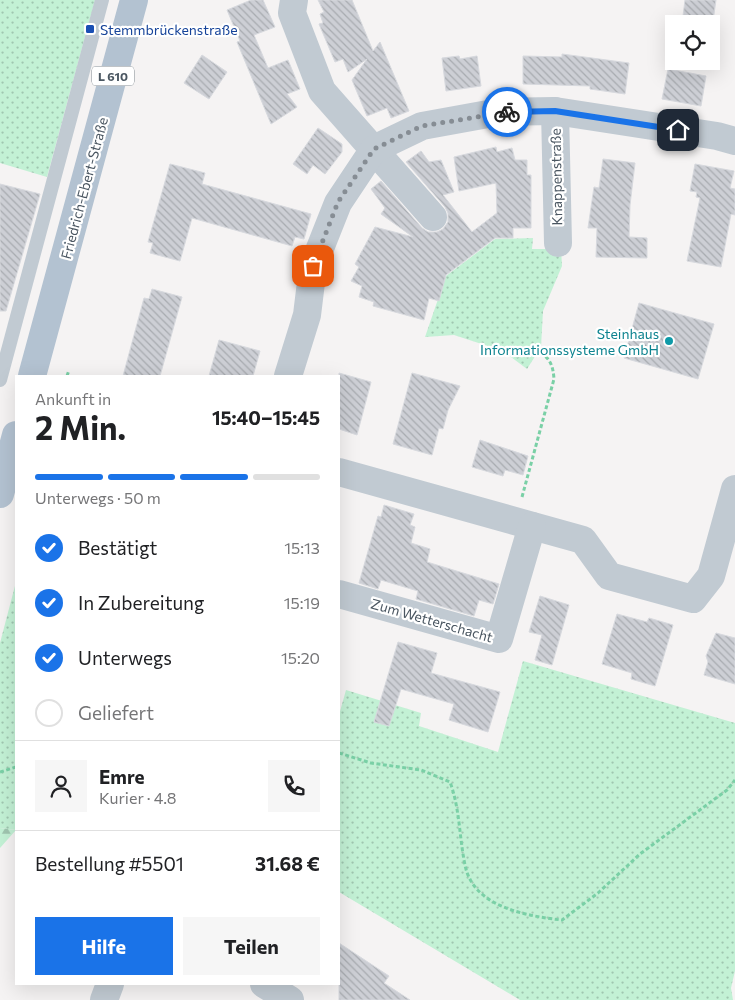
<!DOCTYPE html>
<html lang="de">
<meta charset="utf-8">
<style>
:root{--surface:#fff;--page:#f6f6f6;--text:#202124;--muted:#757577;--line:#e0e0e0;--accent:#1a73e8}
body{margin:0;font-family:Commissioner,sans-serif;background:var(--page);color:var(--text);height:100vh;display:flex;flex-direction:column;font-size:19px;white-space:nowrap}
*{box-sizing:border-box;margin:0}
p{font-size:16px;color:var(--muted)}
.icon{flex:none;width:28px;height:28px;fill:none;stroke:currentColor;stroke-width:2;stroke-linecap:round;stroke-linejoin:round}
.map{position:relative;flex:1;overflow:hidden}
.sheet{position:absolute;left:15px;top:375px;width:325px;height:610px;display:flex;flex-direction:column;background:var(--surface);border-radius:0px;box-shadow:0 5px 20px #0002}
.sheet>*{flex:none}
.buttons{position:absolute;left:665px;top:15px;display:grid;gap:10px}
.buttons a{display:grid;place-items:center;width:55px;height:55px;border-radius:0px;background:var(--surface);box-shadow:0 5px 20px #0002;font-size:25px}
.pin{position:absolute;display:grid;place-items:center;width:42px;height:42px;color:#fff;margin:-21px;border-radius:10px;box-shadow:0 2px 8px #0006}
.courier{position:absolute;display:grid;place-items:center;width:50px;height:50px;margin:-25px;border:4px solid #1a73e8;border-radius:50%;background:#fff;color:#222;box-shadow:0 1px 6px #0007}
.headline em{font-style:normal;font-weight:700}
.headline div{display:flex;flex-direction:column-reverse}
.headline{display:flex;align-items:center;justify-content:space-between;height:85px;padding:0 20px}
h1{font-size:32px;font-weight:700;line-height:38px}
.bar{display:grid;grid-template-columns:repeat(4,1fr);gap:8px 5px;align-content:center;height:60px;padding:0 20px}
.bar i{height:6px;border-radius:4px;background:var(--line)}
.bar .selected{background:var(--accent)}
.bar p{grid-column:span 4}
.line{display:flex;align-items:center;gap:12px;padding:0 20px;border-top:1px solid var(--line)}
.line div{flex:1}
.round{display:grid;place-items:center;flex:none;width:52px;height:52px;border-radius:0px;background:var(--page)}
ol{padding:0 20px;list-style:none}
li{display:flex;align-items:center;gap:15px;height:55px}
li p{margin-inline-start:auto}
li .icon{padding:5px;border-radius:50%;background:var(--accent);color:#fff;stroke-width:4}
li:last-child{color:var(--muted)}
li i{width:28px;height:28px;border:2px solid var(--line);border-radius:50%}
.cta{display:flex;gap:10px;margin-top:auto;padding:10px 20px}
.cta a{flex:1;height:58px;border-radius:0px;background:var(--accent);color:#fff;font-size:20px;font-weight:700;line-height:58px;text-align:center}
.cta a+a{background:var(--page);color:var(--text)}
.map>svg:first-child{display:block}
.grass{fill:url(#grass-dots)}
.forest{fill:url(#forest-firs)}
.building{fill:url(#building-back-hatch);stroke:#d7d9de}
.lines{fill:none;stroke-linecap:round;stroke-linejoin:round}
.path{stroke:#7ad0a6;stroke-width:3;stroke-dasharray:4 2.5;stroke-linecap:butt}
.service{stroke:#c1cad2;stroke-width:14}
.minor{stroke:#c1cad2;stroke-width:28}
.primary{stroke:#b3c2d1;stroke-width:28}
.done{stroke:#868d94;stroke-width:5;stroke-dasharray:0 9}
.route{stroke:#1a73e8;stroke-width:6}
.transit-dot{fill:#1a4fb4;stroke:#fff;stroke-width:2}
.culture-dot{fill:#0f9aa8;stroke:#fff;stroke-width:2}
.labels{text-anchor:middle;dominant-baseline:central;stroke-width:4.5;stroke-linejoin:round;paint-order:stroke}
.shield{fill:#fff;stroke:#808990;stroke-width:1}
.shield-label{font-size:12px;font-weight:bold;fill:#4a5661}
.transit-label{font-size:14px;fill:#164399;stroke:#fff;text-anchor:start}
.street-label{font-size:14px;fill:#4a5661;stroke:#fff}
.culture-label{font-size:14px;fill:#0d838f;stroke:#fff;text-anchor:end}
</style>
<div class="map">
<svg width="735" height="1000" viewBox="0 0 735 1000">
<defs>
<pattern id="grass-dots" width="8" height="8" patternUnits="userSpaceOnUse" patternTransform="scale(1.25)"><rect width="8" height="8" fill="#c3f1d5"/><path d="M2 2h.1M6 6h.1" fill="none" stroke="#a0c6b0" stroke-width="1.8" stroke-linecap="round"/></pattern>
<pattern id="forest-firs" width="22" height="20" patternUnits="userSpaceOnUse" patternTransform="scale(1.25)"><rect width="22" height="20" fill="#c3f1d5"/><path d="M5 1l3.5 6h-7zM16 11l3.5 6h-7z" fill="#a0c6b0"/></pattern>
<pattern id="building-back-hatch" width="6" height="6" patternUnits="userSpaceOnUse" patternTransform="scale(1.25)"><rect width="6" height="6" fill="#cdcfd5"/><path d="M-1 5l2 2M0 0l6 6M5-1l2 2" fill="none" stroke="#a8abb0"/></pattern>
</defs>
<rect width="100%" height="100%" fill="#f5f3f3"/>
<g class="grass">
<polygon points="0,0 95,0 47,177 0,163"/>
<polygon points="533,238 532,249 561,249 562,266 543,311 541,347 527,369 503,351 454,335 425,337 446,276 495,239"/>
<polygon points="16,582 16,830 0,828 0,643"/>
<polygon points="523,661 735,723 735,971 731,988 733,1000 520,1000 339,892 339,715 346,690 421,713 419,726 498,752"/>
</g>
<polygon class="forest" points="0,828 16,830 0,848"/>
<g class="building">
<polygon points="251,0 263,0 275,27 254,35 268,68 288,60 300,89 287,94 297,107 271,124 237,42 240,41 227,10"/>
<polygon points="318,0 352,0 373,51 380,42 409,111 391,118 387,108 367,116 352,80 367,59 348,72 343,59 335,62 319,24 323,23 320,14 324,12"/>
<polygon points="685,0 716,0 713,21 683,16"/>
<polygon points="562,54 629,63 625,94 590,89 590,86 523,84 523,56 562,57"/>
<polygon points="202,55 227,72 209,99 184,83"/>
<polygon points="459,56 460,59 477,56 481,86 446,91 442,58"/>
<polygon points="668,69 706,76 701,106 662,99"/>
<polygon points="318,128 342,144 342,152 325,174 313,165 307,174 293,164"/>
<polygon points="496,147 497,152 512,148 515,160 527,160 527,175 531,175 531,228 513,228 513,238 495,238 446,275 439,301 429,298 424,320 373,306 374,302 359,297 362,286 351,281 359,267 355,264 375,227 413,237 381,214 385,208 371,189 381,181 422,228 428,232 437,232 443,229 448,222 448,213 445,207 406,162 421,151 429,162 441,160 454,192 443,195 472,232 497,213 496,183 459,191 454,157"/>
<polygon points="603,159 635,163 630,205 629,237 647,238 647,258 596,257 597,228 588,228 594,187 599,188"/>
<polygon points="170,164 205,173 202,184 311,214 304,239 295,237 292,246 192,218 180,261 150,253 153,243 148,242"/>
<polygon points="695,164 734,171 730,188 735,189 735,215 731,214 721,267 687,261 700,198 696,197 697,192 690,191"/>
<polygon points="0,184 40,194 6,311 0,311"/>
<polygon points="152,289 182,297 160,376 123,376 144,298 149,299"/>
<polygon points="639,303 714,324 698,379 624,358"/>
<polygon points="219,340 260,351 253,376 209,376"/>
<polygon points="339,373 371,382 357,435 339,429"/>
<polygon points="412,373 460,386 448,410 443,429 439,428 432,455 393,444"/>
<polygon points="480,440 528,456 523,475 505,470 503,476 472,467"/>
<polygon points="384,505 414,514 410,525 415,527 411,543 430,549 427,562 499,584 493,604 479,600 474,616 416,599 418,591 381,580 378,589 359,583 378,516 381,517"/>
<polygon points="540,596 569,605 552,665 535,660 542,635 529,632"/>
<polygon points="617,614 647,622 649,618 673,625 655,686 631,679 632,673 602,664"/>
<polygon points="716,633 735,638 735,684 704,675 708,662 706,656"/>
<polygon points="398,642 437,653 431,673 500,692 488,732 449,720 454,704 401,689 389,726 374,722"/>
<polygon points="339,943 389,976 384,983 410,1000 339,1000"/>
</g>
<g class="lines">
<g class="path">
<polyline points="67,376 69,370"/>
<path d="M522,497l32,-118c-1,-14 -4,-21 -16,-28"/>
<path d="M339,753l32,10 50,7 29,12c10,27 9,54 15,83 8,42 61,51 97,55l36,-27 42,-39 87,-64 8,-10"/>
<polyline points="0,772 16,767"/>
</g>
<polyline class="service" points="0,380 102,0"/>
<g class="minor">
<polyline points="294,0 292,13 322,91 433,217"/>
<polyline points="555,111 558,243"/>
<polyline points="288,376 307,315 313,266 338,203 374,149 422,126 499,112 555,111 717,136 735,141"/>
<polyline points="339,472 583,540 609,576 693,599 711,576 735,489"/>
<polyline points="339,594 499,639 532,526"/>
<polyline points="264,984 290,1000"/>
<polyline points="104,1000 110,984"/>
</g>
<g class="primary">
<polyline points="32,376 134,0"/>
<polyline points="0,494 16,435"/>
</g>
</g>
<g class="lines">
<polyline class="done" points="313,266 338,202 374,149 422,126 507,112"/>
<polyline class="route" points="507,112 555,111 678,130"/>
</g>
<rect class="transit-dot" x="85" y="24" width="10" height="10" rx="2.5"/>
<circle class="culture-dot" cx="669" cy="341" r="5"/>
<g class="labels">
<rect class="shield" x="92" y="66.5" width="42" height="19" rx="4"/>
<g class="shield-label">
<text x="113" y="76">L 610</text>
</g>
<g class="transit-label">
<text x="100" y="29">Stemmbrückenstraße</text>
</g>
<g class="street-label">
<text transform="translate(556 177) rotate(-91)">Knappenstraße</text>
<text transform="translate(84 188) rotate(-75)">Friedrich-Ebert-Straße</text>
<text transform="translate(432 620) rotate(16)">Zum Wetterschacht</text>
</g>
<g class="culture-label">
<text x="659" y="333">Steinhaus<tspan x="659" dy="16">Informationssysteme GmbH</tspan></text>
</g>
</g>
</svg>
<div class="buttons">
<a><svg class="icon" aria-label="locate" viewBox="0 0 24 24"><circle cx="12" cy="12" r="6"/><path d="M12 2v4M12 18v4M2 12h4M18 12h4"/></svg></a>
</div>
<div class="pin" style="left:313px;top:266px;background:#ea580c"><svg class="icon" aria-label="bag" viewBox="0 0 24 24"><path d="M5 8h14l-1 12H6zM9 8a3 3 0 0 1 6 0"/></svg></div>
<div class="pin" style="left:678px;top:130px;background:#1f2937"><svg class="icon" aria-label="home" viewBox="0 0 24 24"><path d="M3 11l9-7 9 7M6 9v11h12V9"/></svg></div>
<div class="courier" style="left:507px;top:112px"><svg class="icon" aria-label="bike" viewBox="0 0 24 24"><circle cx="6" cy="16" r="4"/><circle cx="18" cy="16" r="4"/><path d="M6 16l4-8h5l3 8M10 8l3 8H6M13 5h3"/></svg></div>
<section class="sheet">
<div class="headline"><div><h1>2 Min.</h1><p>Ankunft in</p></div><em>15:40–15:45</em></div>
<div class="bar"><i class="selected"></i><i class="selected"></i><i class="selected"></i><i></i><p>Unterwegs · 50 m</p></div>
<ol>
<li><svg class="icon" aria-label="check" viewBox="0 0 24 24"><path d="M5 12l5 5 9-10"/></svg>Bestätigt<p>15:13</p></li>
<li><svg class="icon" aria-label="check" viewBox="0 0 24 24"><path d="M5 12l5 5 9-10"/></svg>In Zubereitung<p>15:19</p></li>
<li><svg class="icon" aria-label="check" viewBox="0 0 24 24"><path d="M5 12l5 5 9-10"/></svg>Unterwegs<p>15:20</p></li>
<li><i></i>Geliefert</li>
</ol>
<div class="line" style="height:90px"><a class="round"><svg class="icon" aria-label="person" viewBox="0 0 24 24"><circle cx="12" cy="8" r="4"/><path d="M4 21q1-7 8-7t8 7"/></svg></a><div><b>Emre</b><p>Kurier · 4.8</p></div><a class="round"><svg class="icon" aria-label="phone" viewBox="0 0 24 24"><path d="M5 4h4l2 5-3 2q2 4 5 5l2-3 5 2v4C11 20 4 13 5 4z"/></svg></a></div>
<div class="line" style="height:65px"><div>Bestellung #5501</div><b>31.68 €</b></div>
<div class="cta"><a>Hilfe</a><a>Teilen</a></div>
</section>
</div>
